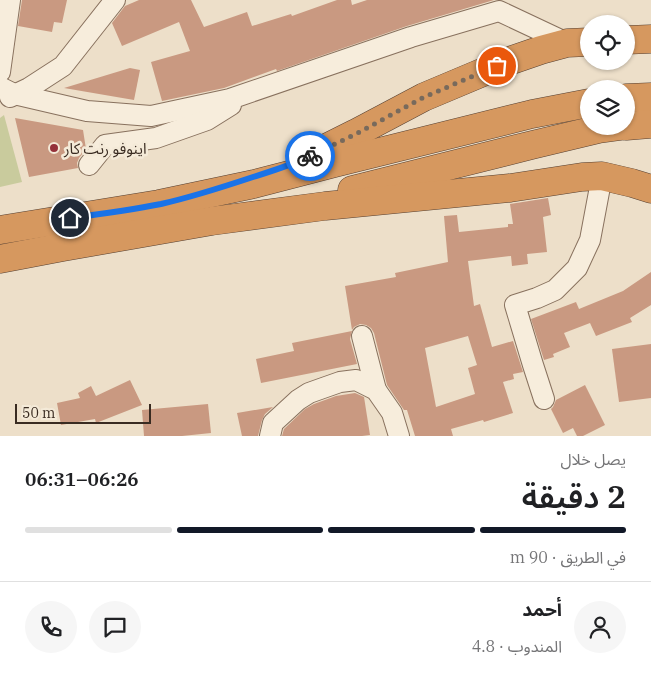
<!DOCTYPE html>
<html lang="ar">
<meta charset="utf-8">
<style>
:root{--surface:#fff;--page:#f6f6f6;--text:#202124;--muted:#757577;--line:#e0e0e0;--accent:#111827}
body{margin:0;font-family:"IBM Plex Serif","Noto Sans Arabic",serif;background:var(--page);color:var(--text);direction:rtl;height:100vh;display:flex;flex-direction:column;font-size:19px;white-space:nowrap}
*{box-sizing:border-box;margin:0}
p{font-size:16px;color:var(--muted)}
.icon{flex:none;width:28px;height:28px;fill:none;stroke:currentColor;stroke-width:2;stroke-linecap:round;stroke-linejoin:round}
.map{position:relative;height:436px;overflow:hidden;direction:ltr}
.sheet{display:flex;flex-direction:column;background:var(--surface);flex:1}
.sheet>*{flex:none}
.buttons{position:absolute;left:580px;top:15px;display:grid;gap:10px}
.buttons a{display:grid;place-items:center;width:55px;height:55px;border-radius:50%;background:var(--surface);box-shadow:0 1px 4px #0004;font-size:25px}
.scale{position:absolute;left:15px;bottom:12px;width:136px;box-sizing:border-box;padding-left:5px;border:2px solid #392b21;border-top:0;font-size:14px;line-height:18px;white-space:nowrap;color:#392b21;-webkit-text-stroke:4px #f4ead8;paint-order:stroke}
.pin{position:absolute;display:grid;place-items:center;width:42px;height:42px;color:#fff;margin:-21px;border:2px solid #fff;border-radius:50%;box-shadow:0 1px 5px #0007}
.courier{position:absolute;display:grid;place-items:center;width:50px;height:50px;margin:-25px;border:4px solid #1a73e8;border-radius:50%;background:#fff;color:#222;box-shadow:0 1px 6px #0007}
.headline em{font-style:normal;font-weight:600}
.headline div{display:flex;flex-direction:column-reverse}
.headline{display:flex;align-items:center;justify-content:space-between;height:85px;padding:0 25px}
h1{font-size:32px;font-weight:600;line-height:38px}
.bar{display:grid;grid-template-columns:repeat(4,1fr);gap:8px 5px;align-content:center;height:60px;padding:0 25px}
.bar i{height:6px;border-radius:4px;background:var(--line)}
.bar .current{background:var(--accent)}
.bar p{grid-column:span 4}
.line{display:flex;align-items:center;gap:12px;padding:0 25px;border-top:1px solid var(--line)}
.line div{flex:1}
.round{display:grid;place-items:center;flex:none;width:52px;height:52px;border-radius:26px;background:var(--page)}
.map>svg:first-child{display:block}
.green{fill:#c9cb9d}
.building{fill:#c99981;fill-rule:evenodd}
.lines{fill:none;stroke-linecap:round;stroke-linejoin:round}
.minor-casing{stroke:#88715e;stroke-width:22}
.highway-casing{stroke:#564032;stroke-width:29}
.minor{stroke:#f7eddc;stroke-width:20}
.highway{stroke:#d6985f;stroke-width:28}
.done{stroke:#786a5c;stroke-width:5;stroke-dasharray:0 9}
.route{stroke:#1a73e8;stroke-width:6}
.poi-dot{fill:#94313a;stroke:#f4ead8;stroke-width:2}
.labels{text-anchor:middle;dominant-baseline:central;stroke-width:5;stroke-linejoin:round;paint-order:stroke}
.poi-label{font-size:15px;fill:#392b21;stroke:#f4ead8;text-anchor:start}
</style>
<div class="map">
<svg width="651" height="436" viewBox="0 0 651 436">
<rect width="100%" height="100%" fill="#eddfc9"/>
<polygon class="green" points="4,115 22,182 0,187 0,118"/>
<g class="building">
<polygon points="22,0 67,0 62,23 54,22 52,32 18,26"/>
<polygon points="139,0 191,0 204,27 247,12 252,26 291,14 292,16 337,0 351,0 352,5 367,0 494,0 407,26 277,71 276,69 224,88 162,101 151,62 190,51 179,22 122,46 112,23 125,6"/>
<polygon points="130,68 140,70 134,100 64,88"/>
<polygon points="15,118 83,130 86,149 79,158 77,163 78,168 29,177"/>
<path d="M548,198l3,17 -8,2 4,35 -20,2 1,10 -16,2 -1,-10 -43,5 6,45 6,-2 12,43 21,-6 10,31 -10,2 1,5 -11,3 10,31 -29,9 -1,-2 -32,9 2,7h-38l-8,-26h-3l-17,-25 -13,-52 -3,-5 -5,-3 -6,-1 -6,3 -2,3 -7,-44 51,-9 -1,-4 53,-11 -4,-46 13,-1 2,17 49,-5v-3h5l-3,-20zM468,336l9,29 -9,3 7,26 -39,13 -11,-59z"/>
<polygon points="651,272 651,305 630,318 632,322 596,336 590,323 564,333 570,347 553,354 554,357 544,360 531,319 576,302 579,309 623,291"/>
<polygon points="352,331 350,339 357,364 261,383 256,359 294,351 292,343"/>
<polygon points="651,344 651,398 619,402 612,349"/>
<polygon points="130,380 142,405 96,423 95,419 61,425 57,403 80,398 78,393 91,386 96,396"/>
<polygon points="585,385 605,425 583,436 577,436 573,428 563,433 551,409 553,407 556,400"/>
<polygon points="355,393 364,397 370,435 362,436 282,436 284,429 305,409 314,404 336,396"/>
<polygon points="208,404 211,433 182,436 144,436 142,410"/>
<polygon points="273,407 265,414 262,420 258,436 242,436 237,413"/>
</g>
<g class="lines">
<defs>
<g id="minor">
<polyline points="0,72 10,0"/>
<polyline points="0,87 14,94 87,111 151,116 230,99 411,37 499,11 567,43"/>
<polyline points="10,97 29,88 63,66 115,0"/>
<polyline points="89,165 105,145 156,138 207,120 231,105"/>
<polyline points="362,336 376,390"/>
<polyline points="544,399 533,365 515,305 537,298 555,290 577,268 590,240 602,176"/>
<polyline points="270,436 273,423 298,400 309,393 323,388 340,382 356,380 376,390 392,413 399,436"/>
</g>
<g id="highway">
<polyline points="626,40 651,39"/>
<polyline points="626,98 651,97"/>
<polyline points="626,126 651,124"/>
<polyline points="306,158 356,133 424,97 512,60 541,50 567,43 589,42"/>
<polyline points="352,190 532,145 599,129 621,126"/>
<polyline points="0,230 159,204 254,184 335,163 532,114 589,103"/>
<polyline points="0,259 63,247 212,221 325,206 510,188 582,177 602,176 632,183 651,189"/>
</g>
</defs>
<use href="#minor" class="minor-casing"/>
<use href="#highway" class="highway-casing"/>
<use href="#minor" class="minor"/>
<use href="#highway" class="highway"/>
</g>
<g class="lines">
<polyline class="done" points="310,156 356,134 424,97 497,66"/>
<path class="route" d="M70,218c31,-4 61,-8 91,-14 31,-7 62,-17 92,-27 19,-6 39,-12 57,-21"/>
</g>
<circle class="poi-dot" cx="54" cy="148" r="5"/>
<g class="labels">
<g class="poi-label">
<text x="64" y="148">اينوفو رنت كار</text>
</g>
</g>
</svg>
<div class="buttons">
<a><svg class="icon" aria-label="locate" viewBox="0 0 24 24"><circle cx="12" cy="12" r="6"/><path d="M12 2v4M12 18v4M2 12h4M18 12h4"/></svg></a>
<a><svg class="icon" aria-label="layers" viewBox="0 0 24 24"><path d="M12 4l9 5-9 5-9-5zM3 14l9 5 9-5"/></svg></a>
</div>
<div class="scale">50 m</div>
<div class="pin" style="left:497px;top:66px;background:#ea580c"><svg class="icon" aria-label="bag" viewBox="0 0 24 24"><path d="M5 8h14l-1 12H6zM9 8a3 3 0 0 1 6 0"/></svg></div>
<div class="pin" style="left:70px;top:218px;background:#1f2937"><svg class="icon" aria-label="home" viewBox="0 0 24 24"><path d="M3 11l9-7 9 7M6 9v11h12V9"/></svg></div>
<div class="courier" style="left:310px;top:156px"><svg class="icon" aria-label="bike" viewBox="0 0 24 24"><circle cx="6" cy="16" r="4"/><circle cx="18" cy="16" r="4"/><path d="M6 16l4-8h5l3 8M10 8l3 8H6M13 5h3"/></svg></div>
</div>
<section class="sheet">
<div class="headline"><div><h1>2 دقيقة</h1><p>يصل خلال</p></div><em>06:26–06:31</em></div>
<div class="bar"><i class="current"></i><i class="current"></i><i class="current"></i><i></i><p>في الطريق · 90 m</p></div>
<div class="line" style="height:90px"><a class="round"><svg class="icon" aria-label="person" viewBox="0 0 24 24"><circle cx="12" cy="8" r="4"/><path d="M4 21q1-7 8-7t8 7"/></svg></a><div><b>أحمد</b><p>المندوب · 4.8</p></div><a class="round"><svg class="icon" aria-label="chat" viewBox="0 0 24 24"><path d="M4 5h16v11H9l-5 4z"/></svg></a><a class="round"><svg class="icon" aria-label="phone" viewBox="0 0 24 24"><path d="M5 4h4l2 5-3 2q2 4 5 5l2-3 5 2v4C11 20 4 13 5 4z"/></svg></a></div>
</section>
